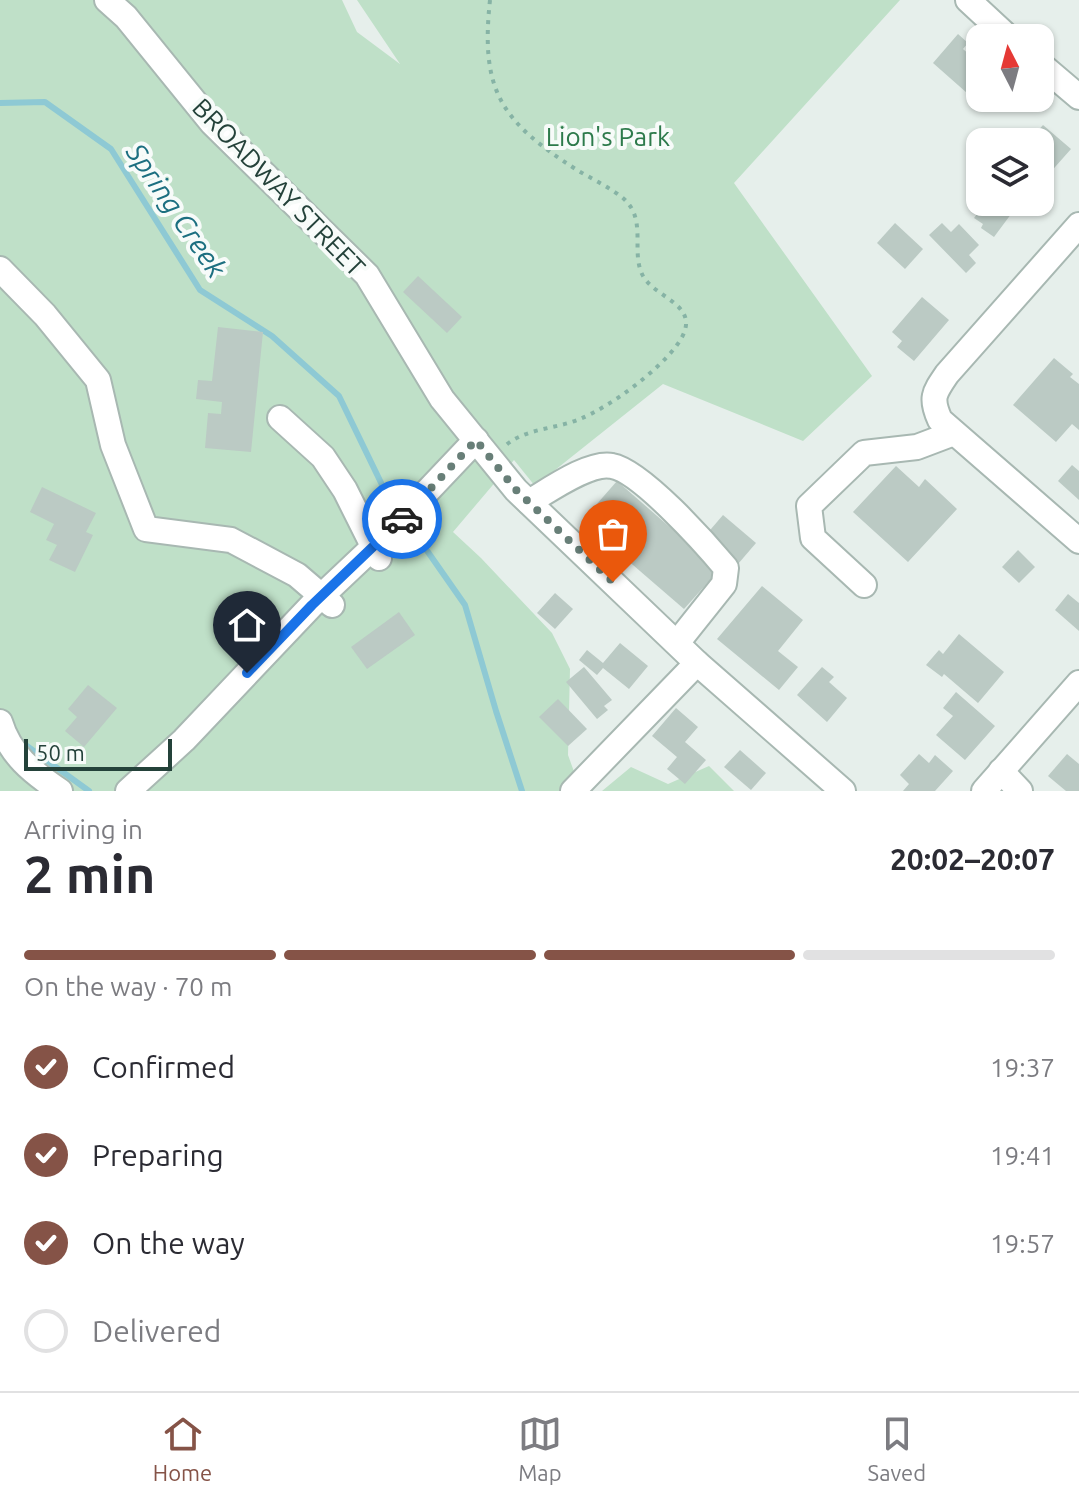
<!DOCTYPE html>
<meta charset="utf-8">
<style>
:root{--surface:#fff;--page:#f7f7f7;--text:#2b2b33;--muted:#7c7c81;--line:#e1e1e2;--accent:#855347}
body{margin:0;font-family:Ubuntu,sans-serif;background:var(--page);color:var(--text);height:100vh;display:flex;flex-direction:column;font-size:30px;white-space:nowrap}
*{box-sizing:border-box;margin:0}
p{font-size:26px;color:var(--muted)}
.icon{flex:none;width:44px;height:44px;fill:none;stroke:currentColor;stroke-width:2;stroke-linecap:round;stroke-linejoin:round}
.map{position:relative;height:791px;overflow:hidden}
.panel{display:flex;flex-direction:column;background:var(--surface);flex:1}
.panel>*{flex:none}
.needle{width:52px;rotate:354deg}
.tools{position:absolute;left:966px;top:24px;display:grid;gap:16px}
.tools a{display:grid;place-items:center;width:88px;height:88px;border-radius:16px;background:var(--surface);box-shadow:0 2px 6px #0004;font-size:40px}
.scale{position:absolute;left:24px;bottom:20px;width:148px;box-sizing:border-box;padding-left:8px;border:4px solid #24423a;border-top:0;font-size:22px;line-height:28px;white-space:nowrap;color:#24423a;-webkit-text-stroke:6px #f7fbf9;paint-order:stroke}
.pin{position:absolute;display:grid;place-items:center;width:68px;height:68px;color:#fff;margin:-82px -34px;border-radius:50% 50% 50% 0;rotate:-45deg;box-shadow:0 0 8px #0007}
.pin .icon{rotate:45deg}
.courier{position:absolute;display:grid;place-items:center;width:80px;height:80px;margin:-40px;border:6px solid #1a73e8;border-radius:50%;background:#fff;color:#222;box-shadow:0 2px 10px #0007}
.overview em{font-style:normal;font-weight:700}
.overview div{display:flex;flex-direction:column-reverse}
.overview{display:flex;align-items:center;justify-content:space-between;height:136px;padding:0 24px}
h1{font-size:52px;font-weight:700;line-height:60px}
.bar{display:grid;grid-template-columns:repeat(4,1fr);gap:12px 8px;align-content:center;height:96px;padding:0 24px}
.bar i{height:10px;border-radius:6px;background:var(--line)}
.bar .selected{background:var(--accent)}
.bar p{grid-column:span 4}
ol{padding:0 24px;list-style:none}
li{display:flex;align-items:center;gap:24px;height:88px}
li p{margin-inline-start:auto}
li .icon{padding:8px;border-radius:50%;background:var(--accent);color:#fff;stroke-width:4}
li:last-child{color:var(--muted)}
li i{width:44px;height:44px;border:4px solid var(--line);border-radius:50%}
.tab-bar{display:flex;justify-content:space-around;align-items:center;height:112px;border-top:2px solid var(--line);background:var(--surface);font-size:22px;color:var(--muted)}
.tab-bar a{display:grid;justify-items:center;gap:4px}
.tab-bar .selected{color:var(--accent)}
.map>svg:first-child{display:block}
.green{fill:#bfe0c8}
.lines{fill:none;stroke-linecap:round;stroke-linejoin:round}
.stream{stroke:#8ec9d4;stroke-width:6}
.building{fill:#bbcac4}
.minor-casing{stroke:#a8b8b2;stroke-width:28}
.path{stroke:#86b3a5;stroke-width:4;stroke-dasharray:4 6;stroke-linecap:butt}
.minor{stroke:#fff;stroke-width:24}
.done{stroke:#687f78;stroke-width:8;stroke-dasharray:0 14.4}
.route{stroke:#1a73e8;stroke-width:10}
.labels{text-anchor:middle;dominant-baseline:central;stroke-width:8;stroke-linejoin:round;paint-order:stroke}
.park-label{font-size:26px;fill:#2d7a4b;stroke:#f7fbf9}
.street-label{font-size:26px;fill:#24423a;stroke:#f7fbf9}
.water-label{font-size:28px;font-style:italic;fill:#1c6f80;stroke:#f7fbf9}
</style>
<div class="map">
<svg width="1079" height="791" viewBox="0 0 1079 791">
<rect width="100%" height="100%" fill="#e6efeb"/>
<g class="green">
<polygon points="0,0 342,0 357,32 400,64 357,0 900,0 734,183 872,376 803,441 663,384 535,486 514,460 453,532 481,558 552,633 570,669 568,755 581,791 0,791"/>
<polygon points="709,766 734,791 602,791 631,767 668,784"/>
</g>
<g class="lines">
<g class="stream">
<polyline points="0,103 45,102 111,149 200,290 272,336 339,396 386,493 400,513"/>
<polyline points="407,522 465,605 496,711 522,791"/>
<polyline points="20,741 89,791"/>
</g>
</g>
<g class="building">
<polygon points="958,34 968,43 963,49 980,64 980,79 967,93 933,63"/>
<polygon points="1043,125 1071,149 1040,184 1040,142 1028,142"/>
<polygon points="986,202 1020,202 994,237 981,228 983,224 974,218"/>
<polygon points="895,223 923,249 905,269 877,243"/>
<polygon points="942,223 951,232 959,224 979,245 969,255 976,263 966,273 929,235"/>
<polygon points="418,276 462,317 447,333 403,292"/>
<polygon points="922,297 949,320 914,361 897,347 902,341 892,332"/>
<polygon points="218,327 263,332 251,452 205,448 208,413 221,414 222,402 196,399 198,380 212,381"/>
<polygon points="1054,358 1073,374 1070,377 1079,384 1079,430 1072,424 1056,442 1013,405"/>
<polygon points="1072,465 1079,471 1079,500 1058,481"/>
<polygon points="896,466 919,487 925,479 957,509 908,562 853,512"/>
<polygon points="617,481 719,570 684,609 582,521"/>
<polygon points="42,487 96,513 86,532 93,535 75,572 49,560 57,545 46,540 54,524 30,512"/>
<polygon points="723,515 756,543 738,564 705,536"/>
<polygon points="1018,550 1035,567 1019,583 1002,567"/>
<polygon points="762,586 803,620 778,651 798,667 779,690 717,639"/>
<polygon points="555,593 573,609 555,629 537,613"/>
<polygon points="1068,594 1079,603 1079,631 1055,610"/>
<polygon points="399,612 415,635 367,669 351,647"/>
<polygon points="959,634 1004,672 978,703 944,674 942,677 926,665 939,650 943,654"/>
<polygon points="620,643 648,666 629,689 603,668 597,675 579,660 587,650 603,663"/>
<polygon points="584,667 612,700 604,706 608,710 597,719 566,682"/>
<polygon points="822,667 834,677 829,682 847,698 827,722 797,695"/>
<polygon points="88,685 117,708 84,747 65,731 77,717 68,709"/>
<polygon points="956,692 995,726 965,760 936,735 953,716 943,708"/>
<polygon points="558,699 587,729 568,746 539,717"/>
<polygon points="676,708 698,727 685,742 706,760 685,784 667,769 677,757 652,736"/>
<polygon points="740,750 766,773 751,790 724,767"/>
<polygon points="919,754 929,763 935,755 953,771 935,791 903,791 909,784 900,775"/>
<polygon points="1067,754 1079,764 1079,791 1066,791 1048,776"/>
</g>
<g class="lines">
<defs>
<g id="minor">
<polyline points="107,0 126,17 212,123 367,275 442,399 516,490 697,663 843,791"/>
<polyline points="968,0 1009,38"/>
<polyline points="1040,64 1079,97"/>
<path d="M1079,225l-132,149c-13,19 -17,24 -7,46l139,121"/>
<polyline points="0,269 45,315 98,380 113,445 146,529 231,540 297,575 332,605"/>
<polyline points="280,418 323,457 345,490 379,558"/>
<path d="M529,502c19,-11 61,-41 83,-36 29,5 94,78 114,102l-2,16 -47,59"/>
<polyline points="864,585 813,538 809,506 864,453 917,447 954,433"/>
<path d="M0,722c10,33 32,50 60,69"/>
<polyline points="1001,771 1020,791"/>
<polyline points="128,791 184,740 312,605 385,536 476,440"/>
<polyline points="573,791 697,663"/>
<polyline points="984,791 1079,683"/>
</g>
</defs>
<use href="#minor" class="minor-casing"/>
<path class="path" d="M490,0c-10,92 12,122 87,170 15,9 34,18 47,29 23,21 7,51 18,75 12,26 65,30 35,71 -20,27 -66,61 -97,74 -24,10 -53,9 -74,26"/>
<use href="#minor" class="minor"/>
</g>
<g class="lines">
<polyline class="done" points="402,519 476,440 516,490 613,582"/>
<polyline class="route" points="247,673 312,605 402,519"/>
</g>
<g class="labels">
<g class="park-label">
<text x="608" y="136">Lion's Park</text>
</g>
<g class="street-label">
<text transform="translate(279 187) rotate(46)">BROADWAY STREET</text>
</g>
<g class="water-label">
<text transform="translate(177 210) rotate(56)">Spring Creek</text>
</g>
</g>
</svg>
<div class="tools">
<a><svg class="needle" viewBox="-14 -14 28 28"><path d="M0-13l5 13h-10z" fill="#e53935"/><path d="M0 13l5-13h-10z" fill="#7c7c81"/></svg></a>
<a><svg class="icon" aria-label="layers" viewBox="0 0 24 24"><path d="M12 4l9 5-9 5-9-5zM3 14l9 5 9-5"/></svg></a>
</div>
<div class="scale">50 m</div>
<div class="pin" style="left:613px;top:582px;background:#ea580c"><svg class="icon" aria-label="bag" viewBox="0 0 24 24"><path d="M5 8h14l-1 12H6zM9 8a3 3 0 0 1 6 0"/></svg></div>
<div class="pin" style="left:247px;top:673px;background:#1f2937"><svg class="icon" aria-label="home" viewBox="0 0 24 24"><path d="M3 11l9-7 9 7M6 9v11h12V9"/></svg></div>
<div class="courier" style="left:402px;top:519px"><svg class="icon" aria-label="car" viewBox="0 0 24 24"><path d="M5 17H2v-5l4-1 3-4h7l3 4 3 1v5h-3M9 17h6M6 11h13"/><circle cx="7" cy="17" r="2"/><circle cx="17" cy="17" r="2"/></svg></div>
</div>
<section class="panel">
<div class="overview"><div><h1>2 min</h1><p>Arriving in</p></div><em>20:02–20:07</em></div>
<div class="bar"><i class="selected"></i><i class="selected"></i><i class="selected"></i><i></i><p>On the way · 70 m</p></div>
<ol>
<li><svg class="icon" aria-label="check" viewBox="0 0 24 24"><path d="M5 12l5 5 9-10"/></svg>Confirmed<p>19:37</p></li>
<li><svg class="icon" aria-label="check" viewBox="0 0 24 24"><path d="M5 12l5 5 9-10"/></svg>Preparing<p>19:41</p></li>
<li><svg class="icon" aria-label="check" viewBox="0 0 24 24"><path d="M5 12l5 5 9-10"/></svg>On the way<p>19:57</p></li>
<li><i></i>Delivered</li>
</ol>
</section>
<nav class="tab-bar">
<a class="selected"><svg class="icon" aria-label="home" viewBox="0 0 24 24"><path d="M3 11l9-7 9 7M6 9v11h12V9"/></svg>Home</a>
<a><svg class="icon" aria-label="map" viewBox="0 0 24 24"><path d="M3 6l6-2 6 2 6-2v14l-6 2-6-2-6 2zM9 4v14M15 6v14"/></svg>Map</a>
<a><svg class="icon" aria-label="saved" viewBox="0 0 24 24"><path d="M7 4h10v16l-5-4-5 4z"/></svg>Saved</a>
</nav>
